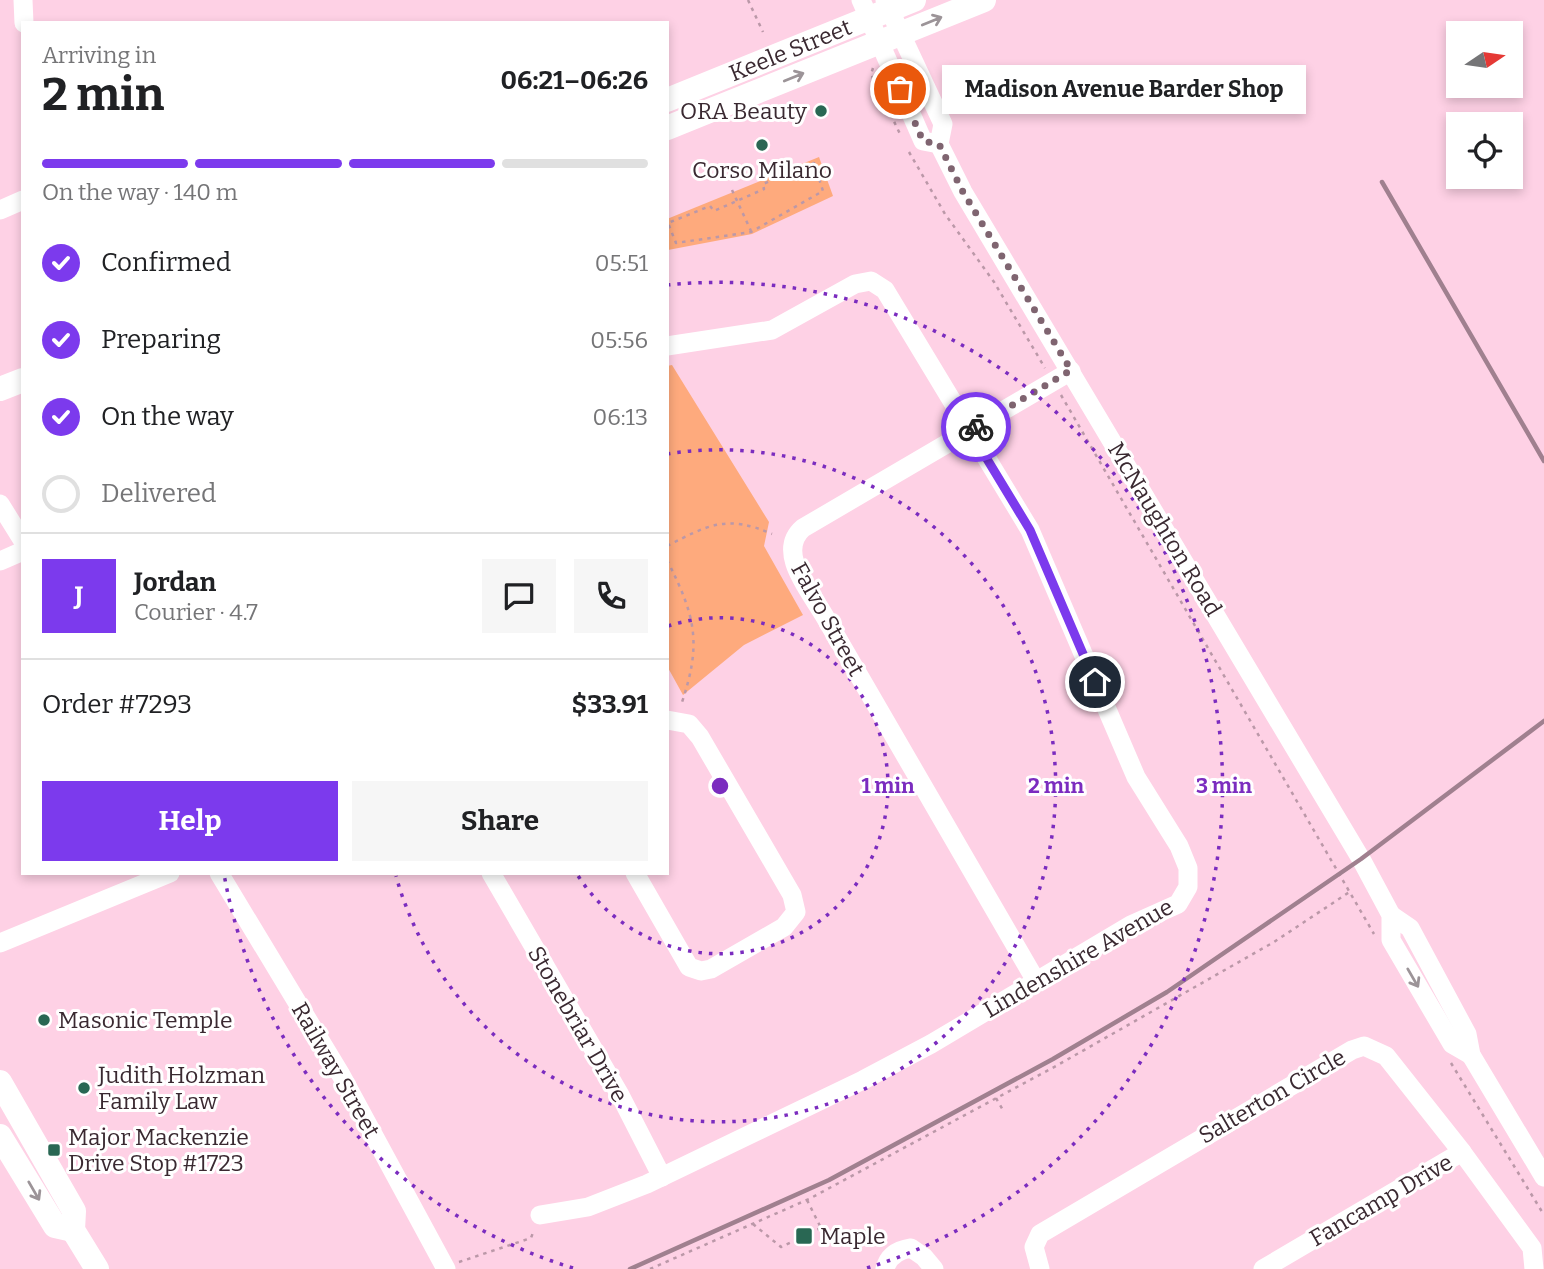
<!DOCTYPE html>
<meta charset="utf-8">
<style>
:root{--surface:#fff;--page:#f6f6f6;--text:#202124;--muted:#757577;--line:#e0e0e0;--accent:#7c3aed}
body{margin:0;font-family:Bitter,serif;background:var(--page);color:var(--text);height:100vh;display:flex;flex-direction:column;font-size:26px;white-space:nowrap}
*{box-sizing:border-box;margin:0}
p{font-size:23px;color:var(--muted)}
.icon{flex:none;width:38px;height:38px;fill:none;stroke:currentColor;stroke-width:2;stroke-linecap:round;stroke-linejoin:round}
.map{position:relative;flex:1;overflow:hidden}
.details{position:absolute;left:21px;top:21px;width:648px;height:854px;display:flex;flex-direction:column;background:var(--surface);border-radius:0px;box-shadow:0 4px 10px #0003}
.details>*{flex:none}
.needle{width:46px;rotate:77deg}
.buttons{position:absolute;left:1446px;top:21px;display:grid;gap:14px}
.buttons a{display:grid;place-items:center;width:77px;height:77px;border-radius:0px;background:var(--surface);box-shadow:0 4px 10px #0003;font-size:35px}
.pin{position:absolute;display:grid;place-items:center;width:60px;height:60px;color:#fff;margin:-30px;border:4px solid #fff;border-radius:50%;box-shadow:0 2px 7px #0007}
.courier{position:absolute;display:grid;place-items:center;width:70px;height:70px;margin:-35px;border:5px solid #7c3aed;border-radius:50%;background:#fff;color:#222;box-shadow:0 2px 9px #0007}
.bubble{position:absolute;height:49px;border-radius:0px;background:var(--surface);box-shadow:0 4px 10px #0003;font-size:23px;font-weight:700;line-height:49px;text-align:center}
.head em{font-style:normal;font-weight:700}
.head div{display:flex;flex-direction:column-reverse}
.head{display:flex;align-items:center;justify-content:space-between;height:119px;padding:0 21px}
h1{font-size:46px;font-weight:700;line-height:52px}
.bar{display:grid;grid-template-columns:repeat(4,1fr);gap:10px 7px;align-content:center;height:84px;padding:0 21px}
.bar i{height:9px;border-radius:5px;background:var(--line)}
.bar .active{background:var(--accent)}
.bar p{grid-column:span 4}
.line{display:flex;align-items:center;gap:18px;padding:0 21px;border-top:2px solid var(--line)}
.line div{flex:1}
.round{display:grid;place-items:center;flex:none;width:74px;height:74px;border-radius:0px;background:var(--page)}
ol{padding:0 21px;list-style:none}
li{display:flex;align-items:center;gap:21px;height:77px}
li p{margin-inline-start:auto}
li .icon{padding:7px;border-radius:50%;background:var(--accent);color:#fff;stroke-width:4}
li:last-child{color:var(--muted)}
li i{width:38px;height:38px;border:4px solid var(--line);border-radius:50%}
.action{display:flex;gap:14px;margin-top:auto;padding:14px 21px}
.action a{flex:1;height:80px;border-radius:0px;background:var(--accent);color:#fff;font-size:28px;font-weight:700;line-height:80px;text-align:center}
.action a+a{background:var(--page);color:var(--text)}
.map>svg:first-child{display:block}
.green{fill:#feaa7d}
.lines{fill:none;stroke-linecap:round;stroke-linejoin:round}
.path{stroke:#bb98a8;stroke-width:2.5;stroke-dasharray:3.5 5;stroke-linecap:butt}
.minor{stroke:#fff;stroke-width:19}
.major{stroke:#fff;stroke-width:24}
.rail{stroke:#a0808f;stroke-width:4.5}
.oneway{stroke:#9c9498}
.done{stroke:#7f6470;stroke-width:7;stroke-dasharray:0 12.6}
.route{stroke:#7c3aed;stroke-width:9}
.ring{fill:none;stroke:#7b2cbf;stroke-width:3.5;stroke-dasharray:3.5 7}
.poi-dot{fill:#296753;stroke:#fff;stroke-width:2.5}
.labels{text-anchor:middle;dominant-baseline:central;stroke-width:6;stroke-linejoin:round;paint-order:stroke}
.street-label{font-size:23px;fill:#3a2931;stroke:#fff}
.poi-label{font-size:23px;fill:#3a2931;stroke:#fff;text-anchor:start}
.centre{fill:#7b2cbf;stroke:#fff;stroke-width:3.5}
.ring-label{font-size:21px;text-anchor:middle;font-weight:bold;fill:#7b2cbf;stroke:#fff;stroke-width:6;stroke-linejoin:round;paint-order:stroke}
</style>
<div class="map">
<svg width="1544" height="1269" viewBox="0 0 1544 1269">
<rect width="100%" height="100%" fill="#fed1e5"/>
<g class="green">
<polygon points="819,157 833,196 752,234 668,250 667,219"/>
<polygon points="672,365 769,522 764,546 803,615 744,645 683,695 667,666 667,366"/>
</g>
<g class="lines">
<g class="path">
<polyline points="748,0 763,32"/>
<polyline points="873,68 871,74 901,136"/>
<polyline points="909,152 945,214 994,282 1045,368"/>
<polygon points="814,163 823,191 751,232 676,243 668,223 710,206 714,211 764,189 763,184"/>
<polyline points="732,190 751,231"/>
<polyline points="1061,395 1374,934"/>
<path d="M667,546c41,-21 60,-32 105,-12"/>
<path d="M667,560c29,57 35,84 14,145"/>
<polyline points="1451,1063 1544,1215"/>
<polyline points="996,1098 1004,1112"/>
<polyline points="807,1200 827,1240"/>
<polyline points="753,1224 781,1247 821,1228"/>
<polyline points="459,1262 531,1238 534,1230"/>
<polyline points="650,1269 809,1199 1056,1066 1274,942 1351,891"/>
</g>
<g class="minor">
<polyline points="23,0 24,23"/>
<polyline points="861,0 923,141 939,144"/>
<polyline points="885,0 943,124 939,144 963,192 1361,859 1391,915 1391,940 1452,1044 1471,1055"/>
<polyline points="0,210 23,200"/>
<polyline points="0,504 23,541"/>
<polyline points="0,561 23,551"/>
<polyline points="219,873 341,1075 446,1269"/>
<polyline points="491,873 620,1095 662,1177"/>
<polyline points="635,873 689,967 701,971 711,969 784,927 796,912 792,895 700,737 689,724 667,720"/>
<polyline points="1391,915 1410,928 1467,1034 1471,1055 1544,1177"/>
<polyline points="0,943 170,873"/>
<path d="M1036,981l-211,-364c-14,-25 -50,-65 -22,-89l268,-157"/>
<polyline points="540,1215 588,1207 647,1184 863,1080 931,1044 1131,925 1178,904 1188,887 1188,868 1179,846 1136,777 1030,530 885,290 871,281 855,284 772,330 667,346"/>
<path d="M885,1269c3,-13 13,-19 26,-21l13,9 10,12"/>
<polyline points="1040,1269 1034,1247 1040,1234 1352,1050 1364,1046 1386,1056 1462,1152 1532,1248 1534,1269"/>
<polyline points="1263,1269 1462,1152"/>
</g>
<g class="major">
<path id="s1" d="M667,100l247,-100"/>
<polyline points="667,128 984,0"/>
<polyline points="0,389 23,380"/>
<polyline points="0,1082 74,1211 73,1230 97,1269"/>
<polyline points="0,1136 55,1226 73,1230"/>
</g>
<g class="rail">
<polyline points="1382,182 1544,461"/>
<polyline points="630,1269 829,1180 1053,1059 1167,992 1361,859 1544,721"/>
</g>
</g>
<defs><path id="oneway-shaft" d="M-6 0H5M1.5-3L5.5 0L1.5 3" fill="none" stroke-width="1.6" stroke-linecap="round" stroke-linejoin="round" transform="scale(1.75)"/></defs>
<g class="oneway">
<use href="#oneway-shaft" transform="translate(932 21) rotate(-22)"/>
<use href="#oneway-shaft" transform="translate(794 77) rotate(-22)"/>
<use href="#oneway-shaft" transform="translate(1413 978) rotate(60)"/>
<use href="#oneway-shaft" transform="translate(34 1191) rotate(60)"/>
</g>
<g class="lines">
<polyline class="done" points="900,89 923,141 939,144 963,192 1071,370 976,427"/>
<polyline class="route" points="976,427 970,431 1030,530 1095,682"/>
</g>
<g class="ring">
<path d="M668 626A168 168 0 1 1 577 874"/>
<path d="M667 454A336 336 0 1 1 396 876"/>
<path d="M573 1268A504 504 0 0 1 224 874M667 285A504 504 0 0 1 867 1268"/>
</g>
<g class="poi-dot">
<circle cx="821" cy="111" r="7"/>
<circle cx="762" cy="145" r="7"/>
<circle cx="44" cy="1020" r="7"/>
<circle cx="84" cy="1088" r="7"/>
<rect x="47" y="1143" width="14" height="14" rx="3.5"/>
<rect x="795" y="1227" width="18" height="18" rx="3.5"/>
</g>
<g class="labels">
<g class="street-label">
<text stroke="none"><textPath href="#s1" startOffset="133">Keele Street</textPath></text>
<text transform="translate(1165 529) rotate(59)">McNaughton Road</text>
<text transform="translate(828 619) rotate(61)">Falvo Street</text>
<text transform="translate(1078 958) rotate(-30)">Lindenshire Avenue</text>
<text transform="translate(578 1024) rotate(60)">Stonebriar Drive</text>
<text transform="translate(336 1070) rotate(60)">Railway Street</text>
<text transform="translate(1272 1096) rotate(-30)">Salterton Circle</text>
<text transform="translate(1381 1200) rotate(-30)">Fancamp Drive</text>
</g>
<g class="poi-label">
<text x="807" y="111" text-anchor="end">ORA Beauty</text>
<text x="762" y="170" text-anchor="middle">Corso Milano</text>
<text x="58" y="1020">Masonic Temple</text>
<text x="98" y="1075">Judith Holzman<tspan x="98" dy="26">Family Law</tspan></text>
<text x="68" y="1137">Major Mackenzie<tspan x="68" dy="26">Drive Stop #1723</tspan></text>
<text x="820" y="1236">Maple</text>
</g>
</g>
<circle cx="720" cy="786" r="10" class="centre"/>
<g class="ring-label">
<text x="888" y="793">1 min</text>
<text x="1056" y="793">2 min</text>
<text x="1224" y="793">3 min</text>
</g>
</svg>
<div class="buttons">
<a><svg class="needle" viewBox="-14 -14 28 28"><path d="M0-13l5 13h-10z" fill="#e53935"/><path d="M0 13l5-13h-10z" fill="#757577"/></svg></a>
<a><svg class="icon" aria-label="locate" viewBox="0 0 24 24"><circle cx="12" cy="12" r="6"/><path d="M12 2v4M12 18v4M2 12h4M18 12h4"/></svg></a>
</div>
<div class="pin" style="left:900px;top:89px;background:#ea580c"><svg class="icon" aria-label="bag" viewBox="0 0 24 24"><path d="M5 8h14l-1 12H6zM9 8a3 3 0 0 1 6 0"/></svg></div>
<div class="pin" style="left:1095px;top:682px;background:#1f2937"><svg class="icon" aria-label="home" viewBox="0 0 24 24"><path d="M3 11l9-7 9 7M6 9v11h12V9"/></svg></div>
<div class="courier" style="left:976px;top:427px"><svg class="icon" aria-label="bike" viewBox="0 0 24 24"><circle cx="6" cy="16" r="4"/><circle cx="18" cy="16" r="4"/><path d="M6 16l4-8h5l3 8M10 8l3 8H6M13 5h3"/></svg></div>
<div class="bubble" style="left:942px;top:65px;width:364px">Madison Avenue Barder Shop</div>
<section class="details">
<div class="head"><div><h1>2 min</h1><p>Arriving in</p></div><em>06:21–06:26</em></div>
<div class="bar"><i class="active"></i><i class="active"></i><i class="active"></i><i></i><p>On the way · 140 m</p></div>
<ol>
<li><svg class="icon" aria-label="check" viewBox="0 0 24 24"><path d="M5 12l5 5 9-10"/></svg>Confirmed<p>05:51</p></li>
<li><svg class="icon" aria-label="check" viewBox="0 0 24 24"><path d="M5 12l5 5 9-10"/></svg>Preparing<p>05:56</p></li>
<li><svg class="icon" aria-label="check" viewBox="0 0 24 24"><path d="M5 12l5 5 9-10"/></svg>On the way<p>06:13</p></li>
<li><i></i>Delivered</li>
</ol>
<div class="line" style="height:126px"><b class="round" style="background:var(--accent);color:#fff">J</b><div><b>Jordan</b><p>Courier · 4.7</p></div><a class="round"><svg class="icon" aria-label="chat" viewBox="0 0 24 24"><path d="M4 5h16v11H9l-5 4z"/></svg></a><a class="round"><svg class="icon" aria-label="phone" viewBox="0 0 24 24"><path d="M5 4h4l2 5-3 2q2 4 5 5l2-3 5 2v4C11 20 4 13 5 4z"/></svg></a></div>
<div class="line" style="height:91px"><div>Order #7293</div><b>$33.91</b></div>
<div class="action"><a>Help</a><a>Share</a></div>
</section>
</div>
